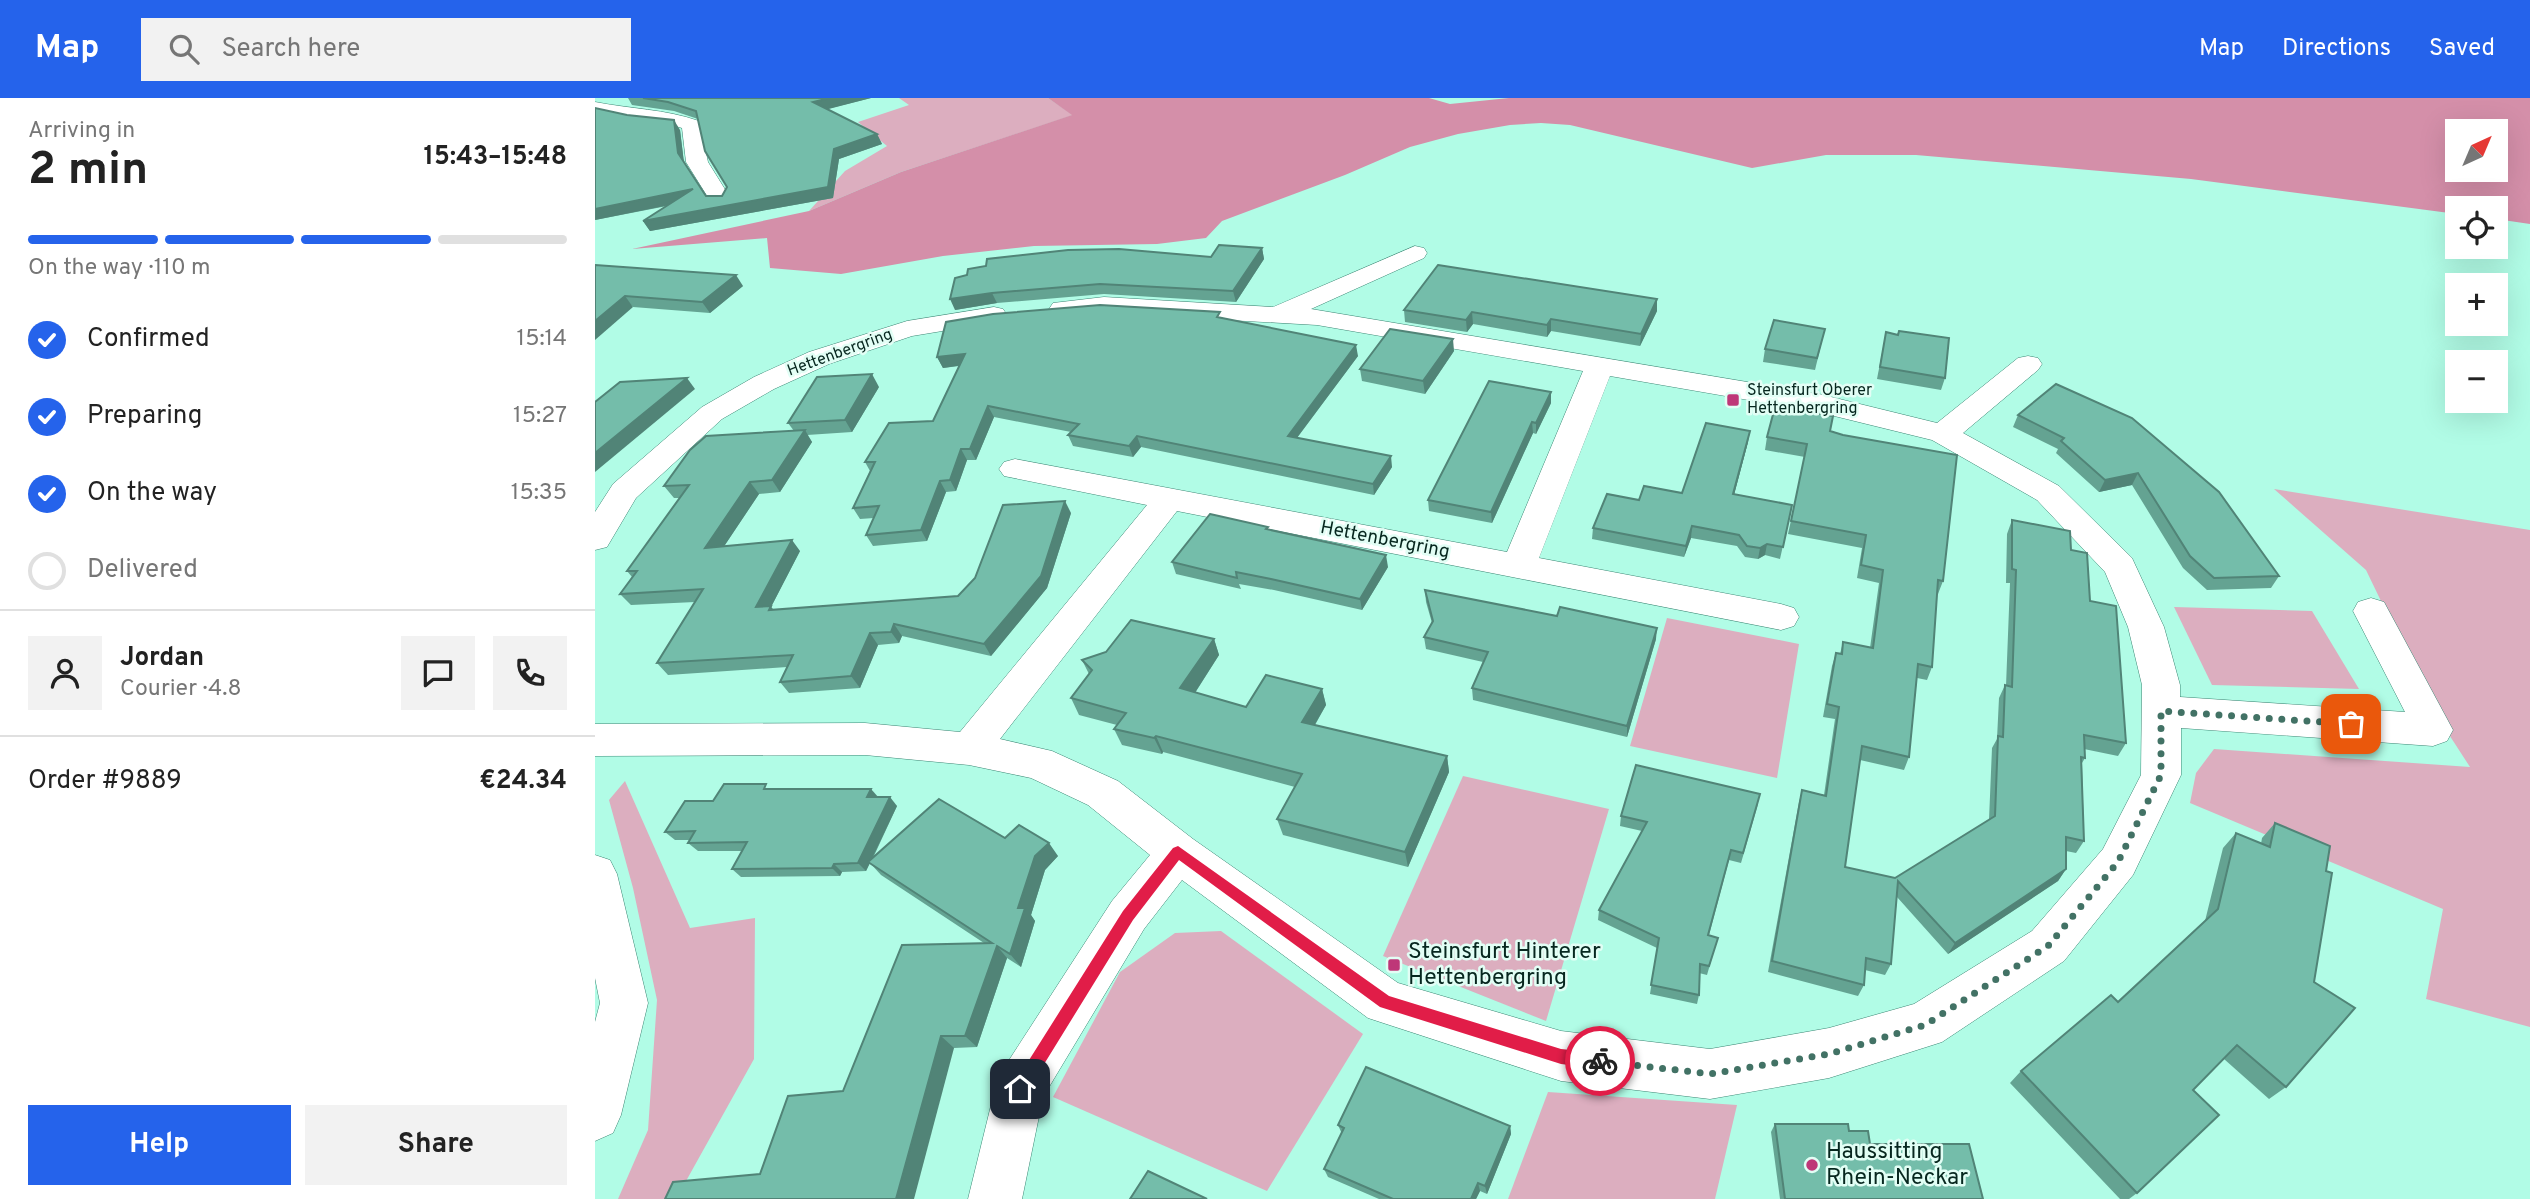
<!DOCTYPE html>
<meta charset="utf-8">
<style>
:root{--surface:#fff;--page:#f2f2f2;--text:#222;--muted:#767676;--line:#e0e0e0;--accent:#2563eb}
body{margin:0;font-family:Overpass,sans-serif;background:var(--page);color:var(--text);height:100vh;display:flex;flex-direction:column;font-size:26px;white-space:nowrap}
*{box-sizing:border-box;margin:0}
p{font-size:23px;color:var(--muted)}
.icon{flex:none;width:38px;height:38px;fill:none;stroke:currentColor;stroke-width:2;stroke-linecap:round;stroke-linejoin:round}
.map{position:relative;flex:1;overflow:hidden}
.panel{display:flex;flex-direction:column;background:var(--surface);width:595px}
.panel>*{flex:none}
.needle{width:46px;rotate:44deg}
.tools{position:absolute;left:1850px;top:21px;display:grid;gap:14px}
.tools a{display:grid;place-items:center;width:63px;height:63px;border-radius:0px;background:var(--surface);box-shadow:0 7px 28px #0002;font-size:35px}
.pin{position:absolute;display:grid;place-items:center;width:60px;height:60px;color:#fff;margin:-30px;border-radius:14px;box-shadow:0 4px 10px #0006}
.courier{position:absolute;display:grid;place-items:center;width:70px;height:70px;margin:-35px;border:5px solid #e11d48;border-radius:50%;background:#fff;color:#222;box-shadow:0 2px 9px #0007}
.headline em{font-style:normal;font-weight:700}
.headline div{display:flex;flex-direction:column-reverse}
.headline{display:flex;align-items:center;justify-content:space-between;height:119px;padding:0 28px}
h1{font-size:46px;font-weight:700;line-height:52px}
.bar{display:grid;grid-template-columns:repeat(4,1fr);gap:10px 7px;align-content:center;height:84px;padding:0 28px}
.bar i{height:9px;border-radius:5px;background:var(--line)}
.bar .selected{background:var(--accent)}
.bar p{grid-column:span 4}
.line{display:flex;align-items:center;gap:18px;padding:0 28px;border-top:2px solid var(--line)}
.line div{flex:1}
.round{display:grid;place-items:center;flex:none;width:74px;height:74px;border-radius:0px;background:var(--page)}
ol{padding:0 28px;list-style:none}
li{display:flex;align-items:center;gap:21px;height:77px}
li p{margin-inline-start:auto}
li .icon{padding:7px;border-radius:50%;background:var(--accent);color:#fff;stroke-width:4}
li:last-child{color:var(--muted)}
li i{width:38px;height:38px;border:4px solid var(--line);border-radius:50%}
.button{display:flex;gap:14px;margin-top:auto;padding:14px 28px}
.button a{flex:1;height:80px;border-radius:0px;background:var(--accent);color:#fff;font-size:28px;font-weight:700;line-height:80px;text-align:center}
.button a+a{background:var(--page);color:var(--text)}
header{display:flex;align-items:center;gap:42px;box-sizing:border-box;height:98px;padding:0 35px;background:var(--accent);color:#fff}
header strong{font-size:33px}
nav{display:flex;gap:38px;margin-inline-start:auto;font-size:24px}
.search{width:490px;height:63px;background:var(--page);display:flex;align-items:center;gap:18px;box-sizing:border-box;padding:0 24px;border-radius:0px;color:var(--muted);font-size:26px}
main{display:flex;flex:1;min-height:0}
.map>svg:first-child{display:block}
.green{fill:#dcaebf}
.forest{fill:#d48fa9;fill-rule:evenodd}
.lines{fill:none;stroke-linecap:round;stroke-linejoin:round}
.minor-casing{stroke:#3c8674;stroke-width:1}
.minor{fill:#fff;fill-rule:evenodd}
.wall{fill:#64a392}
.shaded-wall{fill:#518477}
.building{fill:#74bdaa;stroke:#518477;stroke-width:2}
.route{fill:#e11d48}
.done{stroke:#427265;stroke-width:7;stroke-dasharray:0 12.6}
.poi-dot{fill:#be3778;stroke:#e2fef5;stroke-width:2.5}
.labels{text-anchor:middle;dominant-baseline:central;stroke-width:5;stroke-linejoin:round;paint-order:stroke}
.far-street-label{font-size:16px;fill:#07271f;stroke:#e2fef5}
.far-poi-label{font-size:16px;fill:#07271f;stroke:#e2fef5;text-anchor:start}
.street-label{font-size:19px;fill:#07271f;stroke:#e2fef5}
.near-poi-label{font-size:23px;fill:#07271f;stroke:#e2fef5;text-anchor:start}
</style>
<header>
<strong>Map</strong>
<div class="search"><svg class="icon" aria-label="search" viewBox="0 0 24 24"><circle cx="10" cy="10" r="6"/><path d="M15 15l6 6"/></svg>Search here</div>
<nav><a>Map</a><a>Directions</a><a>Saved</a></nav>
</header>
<main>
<section class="panel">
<div class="headline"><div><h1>2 min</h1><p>Arriving in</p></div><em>15:43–15:48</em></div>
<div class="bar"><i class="selected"></i><i class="selected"></i><i class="selected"></i><i></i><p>On the way · 110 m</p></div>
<ol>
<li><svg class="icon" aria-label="check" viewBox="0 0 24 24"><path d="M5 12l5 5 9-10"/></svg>Confirmed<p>15:14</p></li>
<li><svg class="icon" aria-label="check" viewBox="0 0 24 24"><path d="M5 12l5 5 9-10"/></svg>Preparing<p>15:27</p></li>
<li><svg class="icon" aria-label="check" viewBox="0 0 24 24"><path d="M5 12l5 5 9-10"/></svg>On the way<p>15:35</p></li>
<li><i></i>Delivered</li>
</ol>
<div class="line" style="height:126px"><a class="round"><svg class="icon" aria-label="person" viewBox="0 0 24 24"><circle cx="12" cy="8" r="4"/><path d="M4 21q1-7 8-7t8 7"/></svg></a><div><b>Jordan</b><p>Courier · 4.8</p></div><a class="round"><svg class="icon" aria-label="chat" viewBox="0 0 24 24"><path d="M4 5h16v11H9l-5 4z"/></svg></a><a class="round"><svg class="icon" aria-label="phone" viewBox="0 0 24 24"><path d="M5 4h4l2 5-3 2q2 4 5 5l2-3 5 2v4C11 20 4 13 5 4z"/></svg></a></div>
<div class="line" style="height:91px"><div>Order #9889</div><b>€24.34</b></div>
<div class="button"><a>Help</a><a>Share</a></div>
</section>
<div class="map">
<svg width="1935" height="1101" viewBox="0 0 1935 1101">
<rect width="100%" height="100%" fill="#b1fce6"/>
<g class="green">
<polygon points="304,0 453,0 478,17 306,74 214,113 250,73 292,48 263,24 314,7"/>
<polygon points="1679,391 1935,432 1935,929 1831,901 1848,811 1595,705 1601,675 1619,651 1875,669 1840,615 1771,472"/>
<polygon points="1579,509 1717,513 1764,591 1617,587"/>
<polygon points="1072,520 1204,546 1182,680 1035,648"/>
<polygon points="868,678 1014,711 951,923 788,858"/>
<polygon points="30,683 95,830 160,820 159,961 81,1101 23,1101 53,1032 62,902 38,790 14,702"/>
<polygon points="626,833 768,936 672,1093 458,999 525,874 580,835"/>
<polygon points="953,994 1142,1007 1120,1101 913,1101"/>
</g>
<path class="forest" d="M453,0h381l21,6 59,-6h1021v126l-34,-5 -1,-11h-38v6l-266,-35 -275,-24h-90l-74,13 -182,-43 -29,-2 -31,2 -52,9 -48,13 -65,28 -123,46 -16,17 -49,6 -123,2 -91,10 -102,18 -71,-6 -3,-30 -135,11 177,-38 92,-39 171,-57zM1862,33h38v39h-38z"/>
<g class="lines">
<defs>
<g id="minor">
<path d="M0,4c35,7 70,7 104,19l9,41 23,37 -3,5h-16l-3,-5 -23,-37 -4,-34 -13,-4 -35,-2 -39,-8z"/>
<path d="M820,148l9,2 3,5 -3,5 -113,51 508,85 118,29 81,-65 10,-2 10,2 4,6 -4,6 -75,63 96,53 73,72 32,69 16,58v12l225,15 -52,-101 5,-9 13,-4 13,4 69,128 -6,11 -14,5 -252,-18v47l-48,100 -69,86 -122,81 -113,36 -119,21 -149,-18 -193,-63 -186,-138 -38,49 -101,168 -21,102h-54l27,-110 7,-18 110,-170 38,-46 -62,-50 -57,-27 -62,-13 -104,-10 -270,1v-32l270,-1 95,9 187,-227 -143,-29 -5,-7 5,-7 11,-3 492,93 76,-181 -266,-46 -213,-12 -42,4 -9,-2 -4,-6 4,-6 51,-6 169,10zM1015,278l208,36 114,28 105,60 68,72 23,55 14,58 -1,90 -38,74 -71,82 -118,73 -85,24 -119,21 -149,-18 -163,-48 -205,-144 -75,-58 -66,-30 -52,-12 177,-228 604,119 13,-4 5,-9 -5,-9 -13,-4 -242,-46z"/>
<polygon points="399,209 408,211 412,217 408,223 317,238 234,266 179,291 127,321 41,400 12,449 0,452 0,414 18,386 107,309 159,279 214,254 312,223"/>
<polygon points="0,757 15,762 22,776 53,905 26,1017 18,1035 0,1043 0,924 5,905 0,880"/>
</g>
</defs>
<use href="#minor" class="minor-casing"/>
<use href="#minor" class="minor"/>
</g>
<g class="wall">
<polygon points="33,0 276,0 232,11 282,36 287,46 244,61 238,100 55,133 48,123 72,108 0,122 85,32 89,65 111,98 127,98 132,90 103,21 79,13 37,7"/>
<polygon points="667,150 669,161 641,204 509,196 402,205 360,212 372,177 616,159"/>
<polygon points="0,167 148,188 115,215 38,209"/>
<polygon points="1062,201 1062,213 1045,248 956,233 952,239 878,226 872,234 810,224 809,212"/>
<polygon points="627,220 763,258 702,340 797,369 779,397 546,349 538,359 478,348 473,337 476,334 399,319 381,362 372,362 361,393 351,394 332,443 278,448 271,437 279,420 265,421 258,410 275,373 270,364 338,323 364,268 348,270 342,259"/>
<polygon points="1291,234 1350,280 1346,292 1282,281"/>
<polygon points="1227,243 1220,272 1168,264 1170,251"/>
<polygon points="859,253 830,296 767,283 765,271"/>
<polygon points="1461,286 1684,478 1676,490 1612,492 1588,470 1537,387 1504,394 1461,355 1463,351 1418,329 1423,317"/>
<polygon points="284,289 257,334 212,337 217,344 185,394 164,396 129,448 205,453 176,509 179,512 363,498 476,415 452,490 396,558 307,538 304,545 283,547 265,590 194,595 185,584 192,569 73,577 62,565 100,504 36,507 25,496 37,479 32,473 85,400 79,400 69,388 199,333 193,325"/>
<polygon points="956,294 956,305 941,336 938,335 897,425 834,413 833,402"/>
<polygon points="1235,333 1348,483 1343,496 1342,496 1337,569 1332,582 1322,580 1314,659 1309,672 1265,662 1250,769 1300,780 1394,722 1397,650 1402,641 1404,600 1410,587 1411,588 1415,485 1411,485 1412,436 1417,422 1476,452 1495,503 1531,645 1523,658 1489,651 1490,660 1487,665 1489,743 1481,755 1471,753 1471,771 1463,783 1353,856 1302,799 1296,866 1290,877 1270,872 1269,887 1263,898 1173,874 1204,704 1207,692 1229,697 1240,621 1228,619 1237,568 1241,555 1245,556 1248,544 1275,550 1284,485 1262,480 1267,450 1193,436 1210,359 1170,352 1172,339"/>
<polygon points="1153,344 1139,397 1197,407 1185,461 1170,457 1163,461 1150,459 1142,448 1096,440 1089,459 997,441 998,430 1044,402 1087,395"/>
<polygon points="673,429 673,431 793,469 767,512 679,492 644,486 646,491 581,476 577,464"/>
<polygon points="830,492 1061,541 1032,639 878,602 877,590 888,564 831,551 829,539 837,525 831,504"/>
<polygon points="619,541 624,557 600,595 651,609 727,591 731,607 720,627 852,658 854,674 813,769 688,737 682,721 700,689 568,654 567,656 527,647 519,631 522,627 484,617 476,600 494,576 487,562"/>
<polygon points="176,691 283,699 302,708 278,760 410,740 463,758 450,772 436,817 440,823 426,869 412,860 382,949 359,950 165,1076 248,993 389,845 286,777 275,765 271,773 247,774 245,778 146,779 137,771 147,753 103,753 93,745 95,742 80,742 70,734 118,703"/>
<polygon points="1163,706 1146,765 1134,762 1114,837 1120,849 1112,877 1104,875 1104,897 1102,906 1055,896 1062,850 1003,822 1004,812 1047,733 1025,728 1026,718"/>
<polygon points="1680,725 1691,989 1674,1001 1629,961 1598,992 1542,1095 1534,1101 1525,1101 1415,985 1426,973 1523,904 1610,823 1628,750 1641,735 1666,746 1667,740"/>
<polygon points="1180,1026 1254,1033 1275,1046 1388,1101 1185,1101 1176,1034"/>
<polygon points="743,1027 915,1028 916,1036 892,1096 885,1093 881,1101 784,1101 733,1079 729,1071 747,1036"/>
</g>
<g class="shaded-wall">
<polygon points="235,0 276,0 222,14 218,4"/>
<polygon points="79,22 85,32 89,65 83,55"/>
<polygon points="282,36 287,46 244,61 238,100 55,133 48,123 233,89 239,51"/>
<polygon points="98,91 104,101 0,122 0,111"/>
<polygon points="667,150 669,161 641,204 638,193"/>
<polygon points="141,177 148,188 115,215 107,204"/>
<polygon points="397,195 402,205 360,212 355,201"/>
<polygon points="30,198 38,209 0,242 0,223"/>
<polygon points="1062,201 1062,213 1045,248 1046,236"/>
<polygon points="877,214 878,226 872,234 871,222"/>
<polygon points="956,221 956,233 952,239 952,227"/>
<polygon points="858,241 859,253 830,296 828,283"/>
<polygon points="761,247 763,258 695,349 693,338"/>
<polygon points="370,256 375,266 348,270 342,259"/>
<polygon points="277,276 284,289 257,334 250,322"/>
<polygon points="92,280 100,291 0,374 0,355"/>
<polygon points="956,294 956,305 941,336 941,325"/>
<polygon points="393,308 399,319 381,362 375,351"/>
<polygon points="937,324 938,335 897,425 896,414"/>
<polygon points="210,332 217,344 185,394 177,382"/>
<polygon points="1155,333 1153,344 1136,408 1138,396"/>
<polygon points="542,338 546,349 538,359 534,348"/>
<polygon points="366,351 372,362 361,393 355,382"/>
<polygon points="796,358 797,369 779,397 778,386"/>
<polygon points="1543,375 1537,387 1504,394 1510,382"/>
<polygon points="345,383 351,394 332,443 326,432"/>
<polygon points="155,384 164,396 120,462 110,450"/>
<polygon points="470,403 476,415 452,490 396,558 389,546"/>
<polygon points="1097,428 1096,440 1089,459 1091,448"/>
<polygon points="197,442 205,453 176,509 185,520 161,509"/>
<polygon points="1172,446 1170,457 1163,461 1165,450"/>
<polygon points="791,457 793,469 767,512 765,501"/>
<polygon points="299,526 307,538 304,545 296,534"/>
<polygon points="1062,530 1061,541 1032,639 1032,628"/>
<polygon points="275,535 283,547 265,590 256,578"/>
<polygon points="619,541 624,557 592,607 585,590"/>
<polygon points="727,591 731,607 712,640 707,624"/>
<polygon points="561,638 568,654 567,656 559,640"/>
<polygon points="852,658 854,674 813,769 810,754"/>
<polygon points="276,691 284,700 272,699"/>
<polygon points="295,699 302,708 271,773 263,765"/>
<polygon points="454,745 463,758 450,772 436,817 440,823 426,869 415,856 423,810 440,758"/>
<polygon points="239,766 247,774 245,778 237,770"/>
<polygon points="1471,771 1463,783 1353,856 1360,845"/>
<polygon points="402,848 412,860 382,949 370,938"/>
<polygon points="346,938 359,950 319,1101 301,1101"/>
<polygon points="915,1028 916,1036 892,1096 890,1088"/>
<polygon points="883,1085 885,1093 881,1101 876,1101"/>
</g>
<g class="building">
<polygon points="48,0 235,0 218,4 282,36 239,51 233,89 48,123 98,91 0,111 0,10 32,17 79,22 83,55 111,98 127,98 132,89 110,53 101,13 73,4"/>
<polygon points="624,147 667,150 638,193 505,186 397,195 355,201 360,180 372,177 373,171 391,168 392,161 473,152 524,151 616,159"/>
<polygon points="0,167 141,177 107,204 30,198 0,223"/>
<polygon points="843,167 1062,201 1046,236 956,221 952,227 877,214 871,222 809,212"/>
<polygon points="505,207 625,214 622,219 761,247 693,338 796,358 778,386 542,338 534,348 473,337 484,326 393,308 375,351 366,351 355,382 345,383 326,432 271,437 284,408 258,410 280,364 270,364 294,325 338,323 370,256 342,259 351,224 398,216"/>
<polygon points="1179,222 1230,231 1222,260 1170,251"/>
<polygon points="795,231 858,241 828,283 765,271"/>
<polygon points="1304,233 1354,240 1350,280 1285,269 1291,234 1303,237"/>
<polygon points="277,276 250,322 193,325 222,279"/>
<polygon points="92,280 0,355 0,304 25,284"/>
<polygon points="894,283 956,294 941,325 937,324 896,414 833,402"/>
<polygon points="1461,286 1537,320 1624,394 1684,478 1619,480 1595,458 1543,375 1510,382 1466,343 1469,340 1423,317"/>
<polygon points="1180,309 1238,318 1235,333 1248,337 1362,357 1348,483 1343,482 1337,569 1323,566 1314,659 1267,648 1250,769 1300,780 1400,718 1403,638 1408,639 1410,587 1417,589 1421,472 1417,471 1417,422 1475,433 1476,452 1492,455 1495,503 1521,508 1531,645 1489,637 1490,660 1486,659 1489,743 1471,739 1471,771 1360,845 1303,783 1296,866 1271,860 1269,887 1177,863 1207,692 1231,698 1244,609 1232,606 1241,555 1247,556 1248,544 1278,550 1288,472 1266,467 1271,437 1196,423 1212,346 1172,339"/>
<polygon points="1111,325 1155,333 1138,396 1197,407 1188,449 1172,446 1165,450 1152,448 1144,437 1097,428 1091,448 998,430 1012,396 1044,402 1049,388 1087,395"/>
<polygon points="210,332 177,382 155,384 110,450 197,442 161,509 176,508 174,512 363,498 380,480 408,407 470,403 446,478 389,546 299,526 296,534 275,535 256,578 185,584 198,557 62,565 108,491 25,496 42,473 32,473 94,387 69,388 95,352 111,338"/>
<polygon points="615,416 673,429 671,431 791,457 765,501 676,481 641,474 642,480 577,464"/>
<polygon points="830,492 962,518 965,509 1062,530 1032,628 877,590 893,554 829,539 838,523"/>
<polygon points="536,522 619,541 585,590 651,609 671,577 727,591 707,624 852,658 810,754 682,721 707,676 561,638 559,640 519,631 531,615 476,600 497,572 487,562 511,554"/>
<polygon points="1041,667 1165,696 1148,755 1136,752 1113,837 1123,840 1114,868 1105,866 1104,897 1056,887 1064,840 1004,812 1052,724 1026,718"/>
<polygon points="129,686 171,686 169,691 276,691 272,699 295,699 263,765 239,766 237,770 137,771 152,744 93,745 100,733 70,734 90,703 118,703"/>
<polygon points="344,701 410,740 424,727 454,745 440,758 423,810 430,810 415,856 402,848 370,938 346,938 301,1101 70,1101 78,1084 165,1076 193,998 248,993 307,847 397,845 273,764"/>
<polygon points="1680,725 1735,748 1731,773 1737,775 1719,884 1760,910 1691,989 1642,947 1598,992 1624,1017 1542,1095 1426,973 1516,897 1523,904 1623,811 1641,735 1675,749"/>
<polygon points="771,969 915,1028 890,1088 883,1085 876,1101 798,1101 729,1071 749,1030 743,1027"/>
<polygon points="1180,1026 1253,1026 1254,1033 1273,1033 1275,1046 1374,1046 1388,1101 1190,1101"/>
<polygon points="553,1073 612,1101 535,1101"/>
</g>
<polygon class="route" points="583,748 794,898 966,951 1005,955 1010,957 1012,963 1010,968 1005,971 966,966 785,909 584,762 538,822 430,997 425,999 419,997 417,991 419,986 528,813 578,750"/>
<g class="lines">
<polyline class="done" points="1005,963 1115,976 1234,956 1330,927 1453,848 1523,764 1566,677 1566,613 1756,626"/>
</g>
<g class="poi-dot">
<rect x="1131" y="295" width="14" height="14" rx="3.5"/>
<rect x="792" y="860" width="14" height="14" rx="3.5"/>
<circle cx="1217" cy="1067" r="7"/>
</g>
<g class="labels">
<g class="far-street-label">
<text transform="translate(245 255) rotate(-20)">Hettenbergring</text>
</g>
<g class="far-poi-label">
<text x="1152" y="293">Steinsfurt Oberer<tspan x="1152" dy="18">Hettenbergring</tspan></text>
</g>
<g class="street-label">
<text transform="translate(790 442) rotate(11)">Hettenbergring</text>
</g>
<g class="near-poi-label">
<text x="813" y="854">Steinsfurt Hinterer<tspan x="813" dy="26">Hettenbergring</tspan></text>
<text x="1231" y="1054">Haussitting<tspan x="1231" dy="26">Rhein-Neckar</tspan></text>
</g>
</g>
</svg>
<div class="tools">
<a><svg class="needle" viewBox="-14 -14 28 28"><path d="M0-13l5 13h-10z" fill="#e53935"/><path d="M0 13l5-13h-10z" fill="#767676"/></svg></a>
<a><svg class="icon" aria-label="locate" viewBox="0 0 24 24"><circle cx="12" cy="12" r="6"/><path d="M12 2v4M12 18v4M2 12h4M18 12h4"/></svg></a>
<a>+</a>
<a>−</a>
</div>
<div class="pin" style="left:1756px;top:626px;background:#ea580c"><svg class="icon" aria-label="bag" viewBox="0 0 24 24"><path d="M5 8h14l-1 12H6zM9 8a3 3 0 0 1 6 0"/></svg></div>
<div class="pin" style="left:425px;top:991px;background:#1f2937"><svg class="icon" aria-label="home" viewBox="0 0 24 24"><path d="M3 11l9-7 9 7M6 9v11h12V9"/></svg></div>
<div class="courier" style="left:1005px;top:963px"><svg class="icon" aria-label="bike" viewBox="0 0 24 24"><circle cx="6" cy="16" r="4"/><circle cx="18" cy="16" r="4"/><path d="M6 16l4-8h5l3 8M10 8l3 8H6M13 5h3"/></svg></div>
</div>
</main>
